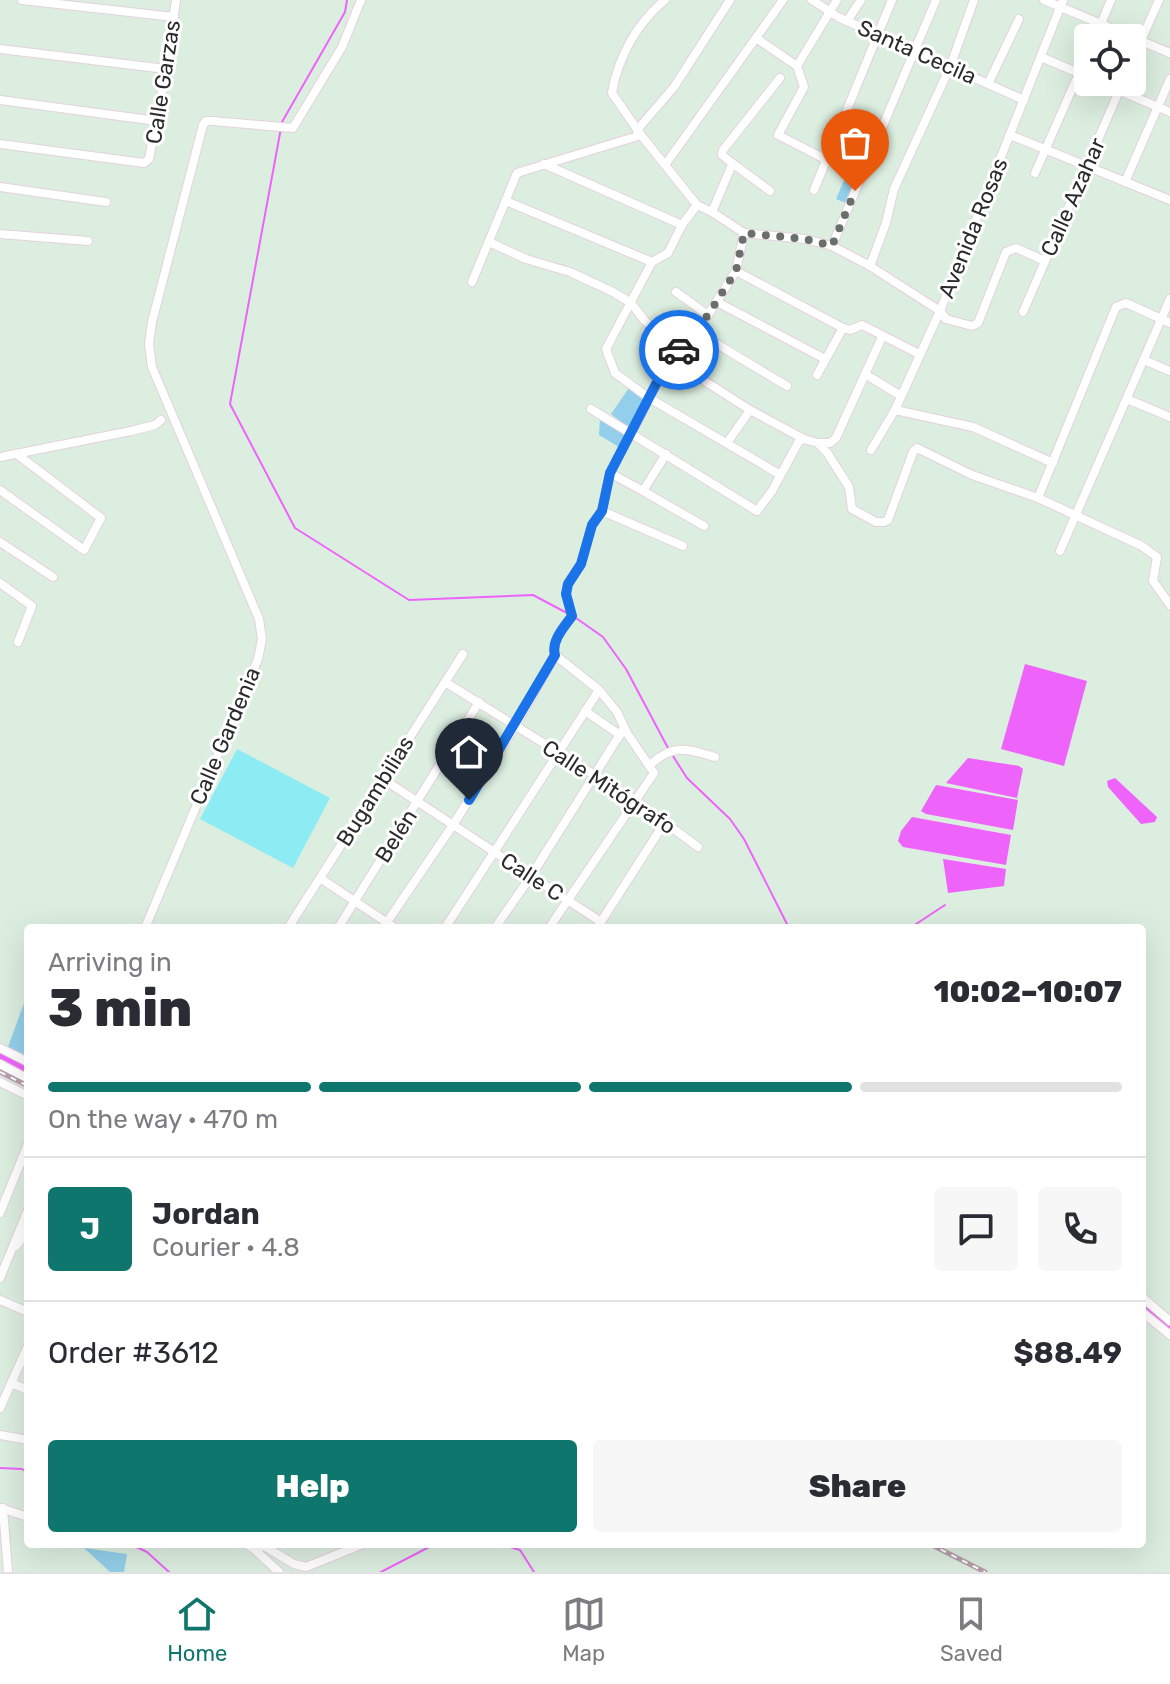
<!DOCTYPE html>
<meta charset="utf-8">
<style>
:root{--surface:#fff;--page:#f7f7f7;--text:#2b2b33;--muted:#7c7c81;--line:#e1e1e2;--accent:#0f766e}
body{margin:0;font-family:Rubik,sans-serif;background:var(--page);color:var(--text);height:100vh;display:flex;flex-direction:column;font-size:30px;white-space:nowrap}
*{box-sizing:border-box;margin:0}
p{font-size:26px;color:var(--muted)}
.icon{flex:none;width:44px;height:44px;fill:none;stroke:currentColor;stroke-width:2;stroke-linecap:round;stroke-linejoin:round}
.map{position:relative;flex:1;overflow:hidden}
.side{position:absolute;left:24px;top:924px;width:1122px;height:624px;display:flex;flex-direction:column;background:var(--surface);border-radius:8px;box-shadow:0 8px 32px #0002}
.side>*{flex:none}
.buttons{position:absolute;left:1074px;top:24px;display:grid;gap:16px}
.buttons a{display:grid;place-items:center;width:72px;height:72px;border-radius:8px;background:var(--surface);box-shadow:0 8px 32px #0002;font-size:40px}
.pin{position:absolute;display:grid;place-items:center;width:68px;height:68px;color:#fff;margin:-82px -34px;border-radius:50% 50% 50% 0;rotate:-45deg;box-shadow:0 0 8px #0007}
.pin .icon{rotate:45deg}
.courier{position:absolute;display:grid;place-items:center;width:80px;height:80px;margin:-40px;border:6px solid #1a73e8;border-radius:50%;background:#fff;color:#222;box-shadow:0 2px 10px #0007}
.overview em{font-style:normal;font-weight:800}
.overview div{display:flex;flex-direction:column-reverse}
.overview{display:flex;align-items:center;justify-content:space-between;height:136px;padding:0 24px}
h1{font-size:52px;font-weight:800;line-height:60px}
.bar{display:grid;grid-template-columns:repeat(4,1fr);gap:12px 8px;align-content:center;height:96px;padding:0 24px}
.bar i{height:10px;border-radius:6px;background:var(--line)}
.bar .selected{background:var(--accent)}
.bar p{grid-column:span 4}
.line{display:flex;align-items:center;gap:20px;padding:0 24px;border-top:2px solid var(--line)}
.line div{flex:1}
.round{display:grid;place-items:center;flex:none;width:84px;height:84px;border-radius:8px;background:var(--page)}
.button{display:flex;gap:16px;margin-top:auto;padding:16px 24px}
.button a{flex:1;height:92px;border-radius:8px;background:var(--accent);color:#fff;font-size:32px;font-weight:800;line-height:92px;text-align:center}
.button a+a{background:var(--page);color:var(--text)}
.menu{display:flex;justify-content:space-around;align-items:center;height:112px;border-top:2px solid var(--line);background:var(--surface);font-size:22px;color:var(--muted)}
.menu a{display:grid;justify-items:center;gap:4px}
.menu .selected{color:var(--accent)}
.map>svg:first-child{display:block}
.green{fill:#93cfea}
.pitch{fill:#8debf3}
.water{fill:#ee64fb}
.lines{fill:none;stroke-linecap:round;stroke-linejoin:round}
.stream{stroke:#ee64fb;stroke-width:2}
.canal{stroke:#ee64fb;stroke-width:8}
.minor-casing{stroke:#e5d1dc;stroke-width:10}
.minor{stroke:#fff;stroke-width:8}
.rail-casing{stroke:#b79eaa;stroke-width:5}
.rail{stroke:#fff;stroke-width:2;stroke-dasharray:6;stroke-linecap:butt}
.done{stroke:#696f6a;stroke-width:8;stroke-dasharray:0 14.4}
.route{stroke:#1a73e8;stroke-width:10}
.labels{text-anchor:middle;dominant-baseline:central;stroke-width:6;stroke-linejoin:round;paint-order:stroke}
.street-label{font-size:22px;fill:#2b2b2b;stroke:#fff}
</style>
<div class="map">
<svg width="1170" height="1572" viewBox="0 0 1170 1572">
<rect width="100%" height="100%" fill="#dceee0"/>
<g class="green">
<polygon points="869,116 881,121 846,203 836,199 851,164 834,156 848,123 863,129"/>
<polygon points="629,388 644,398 629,428 611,414"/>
<polygon points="600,418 627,434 619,447 599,435"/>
<polygon points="28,992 28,1056 8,1047"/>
<polygon points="84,1548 127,1554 124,1572 110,1572"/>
</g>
<polygon class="pitch" points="237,749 330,798 293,868 200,819"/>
<g class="water">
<polygon points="1025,664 1087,681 1064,766 1001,749"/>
<polygon points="968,758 1019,766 1023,769 1017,798 946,783"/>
<polygon points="1115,778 1157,817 1155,822 1141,824 1108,787 1107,781"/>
<polygon points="936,785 1018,800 1013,830 926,814 921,811"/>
<polygon points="912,817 1011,835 1006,865 903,847 898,841 901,831"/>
<polygon points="943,859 1006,869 1004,886 948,893"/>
</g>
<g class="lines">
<g class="stream">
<polyline points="282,122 345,12 347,0"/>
<polyline points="281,128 230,404 295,528 409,600 533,595 567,613"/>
<polyline points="576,618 603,637 626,669 668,748"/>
<polyline points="671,753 687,778 730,819 744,839 789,928"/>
<polyline points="910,928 945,905"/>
<polyline points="0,1468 22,1469 28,1473"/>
<polyline points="130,1544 147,1552 169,1572"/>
<polyline points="500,1544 520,1550 534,1572"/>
<polyline points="381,1572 435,1544"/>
</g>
<g class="canal">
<polyline points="0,1057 28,1071"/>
<polyline points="1142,1306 1170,1330"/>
</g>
<defs>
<g id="minor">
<polyline points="22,0 174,17"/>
<path d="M665,0c-28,23 -47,57 -53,93l29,42 56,70 15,7 32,21 61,6 27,7 38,20 70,45 6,8 26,7 6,-3 28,-71 10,-4 29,13"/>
<polyline points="812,0 838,17 1024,100"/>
<polyline points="1044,0 1170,53"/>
<polyline points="847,21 861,0"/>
<polyline points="756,38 797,66"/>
<polyline points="1095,38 1111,0"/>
<polyline points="0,49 166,69"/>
<polyline points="1041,57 1088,77"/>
<polyline points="1132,61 1159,0"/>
<polyline points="1099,82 1170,112"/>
<polyline points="988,84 1019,19"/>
<polyline points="0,100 157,121"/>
<polyline points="637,130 674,87 730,0"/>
<polyline points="1010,135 1170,200"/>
<polyline points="0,144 144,163 149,159 166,69 176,0"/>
<polyline points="827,160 778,135 804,87 797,66 837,0"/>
<polyline points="732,163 770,191"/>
<polyline points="544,164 682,225 668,253 652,262"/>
<polyline points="665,165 783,0"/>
<polyline points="1035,173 1088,53"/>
<polyline points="1125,182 1170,79"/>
<polyline points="0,187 106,202"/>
<polyline points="814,190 892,0"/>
<polyline points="506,201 652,262 606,349 615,373 649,398 779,474"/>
<polyline points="712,212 731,167 732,163 722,155 723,150 780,78"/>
<polyline points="682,225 697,205"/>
<polyline points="0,234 88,241"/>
<polyline points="489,242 526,259 570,272 613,292 631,303 645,321 679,350"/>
<polyline points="832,246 936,0"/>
<polyline points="870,266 886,223 894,189 950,67 974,0"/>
<polyline points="736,271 843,328"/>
<polyline points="472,282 517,173 641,135"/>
<polyline points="676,292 708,315"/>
<polyline points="717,302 825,359"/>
<polyline points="1023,312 1123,82"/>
<polyline points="695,331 787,386"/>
<polyline points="672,360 750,410 804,439 818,443 828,454 849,487 852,509 876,522 884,522 888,520 913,452 917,448 972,475 1038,498 1142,546 1157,557 1153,581 1170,605"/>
<polyline points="1144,360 1170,371"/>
<polyline points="865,374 901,396"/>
<polyline points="817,375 843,328 850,330 862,325 919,354"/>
<polyline points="1127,399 1170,417"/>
<polyline points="591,409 757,511 772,491 799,441 804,439"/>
<polyline points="895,410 973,427 1053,463"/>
<polyline points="727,443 750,410"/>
<polyline points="818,443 830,443 836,438 882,337"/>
<polyline points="871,450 895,410 940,311 1063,0"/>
<polyline points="0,457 131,431 155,425 161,420"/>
<polyline points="610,473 664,371 708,315 736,271 744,233"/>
<polyline points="0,490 84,550 101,518 18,455"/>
<polyline points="643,491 704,526"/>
<polyline points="1038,498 1116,307 1126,303 1170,323"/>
<polyline points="602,511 683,546"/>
<polyline points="0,542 53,577"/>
<polyline points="1060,551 1170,299"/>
<polyline points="0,583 32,606 18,642"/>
<polyline points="445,682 635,800 698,847"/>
<polyline points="585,711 620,735"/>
<path d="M650,765c24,-22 37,-16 65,-8"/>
<polyline points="383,779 601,922"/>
<polyline points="320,878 395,928"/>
<polyline points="145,928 258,659 262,639 259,619 152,367 149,344 152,322 203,125 206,121 212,121 293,128 342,47 361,0"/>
<polyline points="288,928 463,654"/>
<polyline points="338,928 479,702"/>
<polyline points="383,928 453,825 516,725 555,655"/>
<polyline points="445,928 599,690"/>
<polyline points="495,928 531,876 624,728"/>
<path d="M549,928l105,-155 -27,-40 -10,-21 -18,-22 -44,-35c-4,-14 9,-28 17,-39l-6,-22 2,-10 13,-20 11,-39 10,-14 8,-38 33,18 23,-37"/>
<polyline points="597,928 665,822"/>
<polyline points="0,1048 28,1062"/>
<polyline points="0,1064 28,1079"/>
<polyline points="0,1082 28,1096"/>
<polyline points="0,1213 28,1144"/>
<polyline points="16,1246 28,1231"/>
<polyline points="0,1278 28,1210"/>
<polyline points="1142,1297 1170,1321"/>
<polyline points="0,1300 28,1312"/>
<polyline points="1142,1312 1170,1335"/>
<polyline points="11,1383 28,1390"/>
<polyline points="0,1408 28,1346"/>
<polyline points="0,1435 28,1440"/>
<polyline points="1,1508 28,1517"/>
<polyline points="3,1508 8,1572"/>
<polyline points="246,1544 254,1549 264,1546 294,1564 306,1567 363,1544"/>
<polyline points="254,1549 279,1572"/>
</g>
</defs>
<use href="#minor" class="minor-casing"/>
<use href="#minor" class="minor"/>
<defs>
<g id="rail">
<polyline points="0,1072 28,1086"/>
<polyline points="930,1544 985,1572"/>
</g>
</defs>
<use href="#rail" class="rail-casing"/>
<use href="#rail" class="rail"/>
</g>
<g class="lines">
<polyline class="done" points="679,350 708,315 736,271 744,233 805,239 832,246 855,191"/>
<path class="route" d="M469,800l86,-145c-4,-14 9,-28 17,-39l-6,-22 2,-10 13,-20 11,-39 10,-14 8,-38 46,-89 23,-34"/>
</g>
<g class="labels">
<g class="street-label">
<text transform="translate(917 52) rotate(24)">Santa Cecila</text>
<text transform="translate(163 82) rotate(-81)">Calle Garzas</text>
<text transform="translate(1073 197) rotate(-66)">Calle Azahar</text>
<text transform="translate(973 228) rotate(-68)">Avenida Rosas</text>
<text transform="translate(225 736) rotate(-67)">Calle Gardenia</text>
<text transform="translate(609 787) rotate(33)">Calle Mitógrafo</text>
<text transform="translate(375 791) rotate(-58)">Bugambilias</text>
<text transform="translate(396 836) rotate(-58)">Belén</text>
<text transform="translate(532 877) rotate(33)">Calle C</text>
</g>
</g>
</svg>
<div class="buttons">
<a><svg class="icon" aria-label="locate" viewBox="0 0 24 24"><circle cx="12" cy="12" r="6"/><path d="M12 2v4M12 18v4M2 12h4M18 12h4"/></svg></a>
</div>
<div class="pin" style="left:855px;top:191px;background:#ea580c"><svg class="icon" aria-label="bag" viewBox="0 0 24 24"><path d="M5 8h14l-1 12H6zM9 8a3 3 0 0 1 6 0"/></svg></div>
<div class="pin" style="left:469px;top:800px;background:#1f2937"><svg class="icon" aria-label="home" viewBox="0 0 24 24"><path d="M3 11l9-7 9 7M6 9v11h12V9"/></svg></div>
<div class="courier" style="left:679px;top:350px"><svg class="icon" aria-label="car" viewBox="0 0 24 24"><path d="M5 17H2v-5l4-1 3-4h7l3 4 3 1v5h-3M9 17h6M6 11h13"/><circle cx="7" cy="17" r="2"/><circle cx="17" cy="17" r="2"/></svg></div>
<section class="side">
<div class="overview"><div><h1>3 min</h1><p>Arriving in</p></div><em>10:02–10:07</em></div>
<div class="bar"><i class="selected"></i><i class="selected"></i><i class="selected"></i><i></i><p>On the way · 470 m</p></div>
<div class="line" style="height:144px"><b class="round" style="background:var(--accent);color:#fff">J</b><div><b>Jordan</b><p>Courier · 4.8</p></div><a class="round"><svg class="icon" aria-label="chat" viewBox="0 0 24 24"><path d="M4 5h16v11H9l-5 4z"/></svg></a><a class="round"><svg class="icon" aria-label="phone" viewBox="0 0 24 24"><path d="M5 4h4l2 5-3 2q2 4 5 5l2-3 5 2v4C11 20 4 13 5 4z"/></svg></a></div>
<div class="line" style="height:104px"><div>Order #3612</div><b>$88.49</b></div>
<div class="button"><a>Help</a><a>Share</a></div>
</section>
</div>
<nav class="menu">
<a class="selected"><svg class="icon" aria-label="home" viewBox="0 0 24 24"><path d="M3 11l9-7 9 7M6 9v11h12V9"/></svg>Home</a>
<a><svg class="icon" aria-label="map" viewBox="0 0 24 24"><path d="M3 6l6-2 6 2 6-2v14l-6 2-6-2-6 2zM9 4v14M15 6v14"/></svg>Map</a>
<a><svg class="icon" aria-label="saved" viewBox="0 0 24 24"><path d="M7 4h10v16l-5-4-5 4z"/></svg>Saved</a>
</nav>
